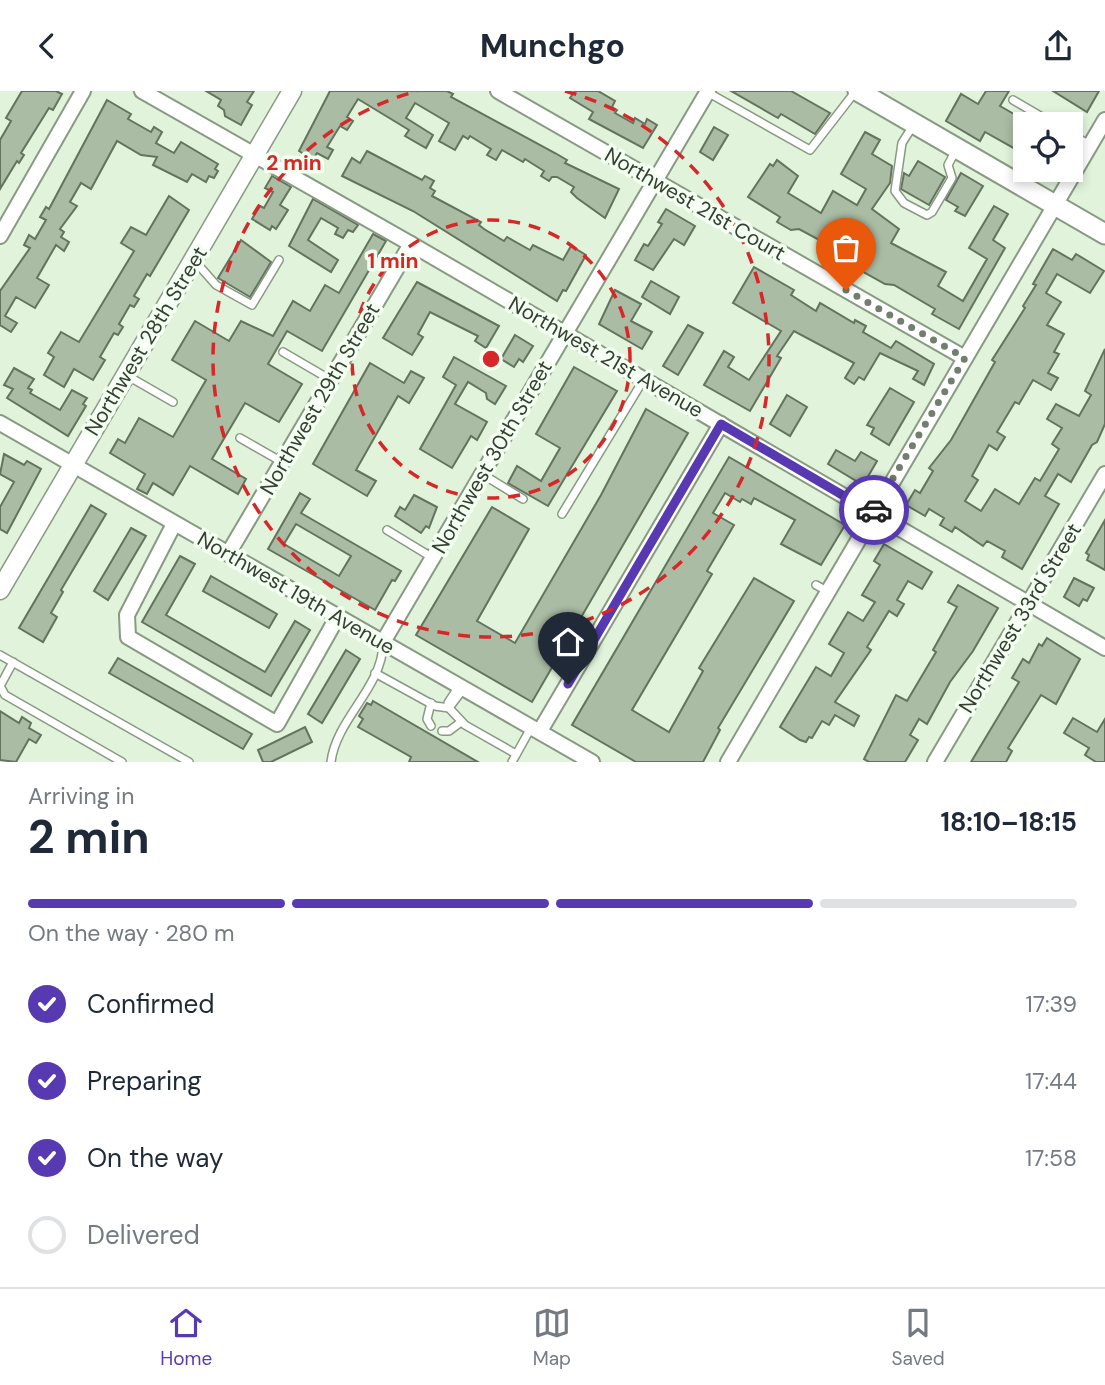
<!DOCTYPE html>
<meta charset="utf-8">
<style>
:root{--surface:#fff;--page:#f2f2f3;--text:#1f2937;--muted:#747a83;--line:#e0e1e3;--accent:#573ab2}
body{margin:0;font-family:"DM Sans",sans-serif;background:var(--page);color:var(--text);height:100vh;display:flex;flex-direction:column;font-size:26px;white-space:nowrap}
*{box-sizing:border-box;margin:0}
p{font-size:23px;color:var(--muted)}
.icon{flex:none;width:38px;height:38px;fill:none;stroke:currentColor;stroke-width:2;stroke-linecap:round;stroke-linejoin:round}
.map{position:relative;height:671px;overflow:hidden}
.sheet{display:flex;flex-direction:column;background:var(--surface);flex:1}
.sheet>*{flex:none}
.fabs{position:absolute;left:1013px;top:21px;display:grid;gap:14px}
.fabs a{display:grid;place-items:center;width:70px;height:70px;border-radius:0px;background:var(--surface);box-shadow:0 4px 10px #0003;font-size:35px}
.pin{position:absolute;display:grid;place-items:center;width:60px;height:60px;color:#fff;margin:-72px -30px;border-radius:50% 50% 50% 0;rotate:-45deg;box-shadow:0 0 7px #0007}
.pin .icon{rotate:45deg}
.courier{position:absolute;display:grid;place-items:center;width:70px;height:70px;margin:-35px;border:5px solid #573ab2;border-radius:50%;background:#fff;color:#222;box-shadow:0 2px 9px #0007}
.overview em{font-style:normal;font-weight:700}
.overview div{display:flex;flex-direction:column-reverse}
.overview{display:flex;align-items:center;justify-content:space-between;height:119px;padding:0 28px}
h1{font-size:46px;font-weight:700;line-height:52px}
.bar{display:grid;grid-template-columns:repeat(4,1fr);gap:10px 7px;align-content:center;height:84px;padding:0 28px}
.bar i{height:9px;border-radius:5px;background:var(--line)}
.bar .current{background:var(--accent)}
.bar p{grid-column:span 4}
ol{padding:0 28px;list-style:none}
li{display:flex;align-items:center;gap:21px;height:77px}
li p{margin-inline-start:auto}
li .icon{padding:7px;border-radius:50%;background:var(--accent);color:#fff;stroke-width:4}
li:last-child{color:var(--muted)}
li i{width:38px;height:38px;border:4px solid var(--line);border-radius:50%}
header{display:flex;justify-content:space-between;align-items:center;height:91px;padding:0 28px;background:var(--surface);font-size:32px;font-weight:700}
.tabs{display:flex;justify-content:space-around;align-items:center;height:98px;border-top:2px solid var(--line);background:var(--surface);font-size:19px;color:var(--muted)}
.tabs a{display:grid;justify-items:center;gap:4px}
.tabs .current{color:var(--accent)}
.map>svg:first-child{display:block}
.building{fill:#aabca4;stroke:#63735d;stroke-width:2;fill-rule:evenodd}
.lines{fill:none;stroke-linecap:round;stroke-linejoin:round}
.service-casing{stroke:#899a83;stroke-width:10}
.minor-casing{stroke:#899a83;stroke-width:18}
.tertiary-casing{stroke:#899a83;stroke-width:21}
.secondary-casing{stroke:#899a83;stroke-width:23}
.service{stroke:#fff;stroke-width:7}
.minor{stroke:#fff;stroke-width:14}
.tertiary{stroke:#fff;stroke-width:18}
.secondary{stroke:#fff;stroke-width:19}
.done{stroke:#727e6e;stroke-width:7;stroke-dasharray:0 12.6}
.route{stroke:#573ab2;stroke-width:9}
.ring{fill:none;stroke:#d62828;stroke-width:3.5;stroke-dasharray:12 9}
.labels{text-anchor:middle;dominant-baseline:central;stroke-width:7;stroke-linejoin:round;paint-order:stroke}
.street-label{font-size:21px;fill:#373e34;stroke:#f3fff0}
.centre{fill:#d62828;stroke:#f3fff0;stroke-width:3.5}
.ring-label{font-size:21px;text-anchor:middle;font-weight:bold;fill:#d62828;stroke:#f3fff0;stroke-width:7;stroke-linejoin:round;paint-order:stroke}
</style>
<header><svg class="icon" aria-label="back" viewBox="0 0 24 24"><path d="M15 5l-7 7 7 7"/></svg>Munchgo<svg class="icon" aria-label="share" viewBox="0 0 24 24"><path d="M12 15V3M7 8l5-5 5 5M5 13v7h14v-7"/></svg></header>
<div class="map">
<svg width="1105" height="671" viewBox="0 0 1105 671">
<rect width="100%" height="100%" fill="#e1f4db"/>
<g class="building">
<polygon points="22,0 56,0 62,3 53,19 49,17 21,62 24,64 19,72 17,70 0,98 0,49 11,30 6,27"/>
<polygon points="206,0 254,0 247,11 252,14 241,34 225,25 224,19 218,15 221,9"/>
<polygon points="330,0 447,0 453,3 451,6 555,62 567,69 565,72 619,98 605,127 577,107 571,101 574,96 557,86 552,86 549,90 541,85 544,80 525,68 523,71 502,59 496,69 487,64 491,58 470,45 468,48 463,45 455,59 439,50 449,32 415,12 406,27 433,44 426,57 405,45 409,39 358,8 347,26 353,30 347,39 340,35 327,56 333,59 328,68 317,62 313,69 299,60"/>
<polygon points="575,0 598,0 615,10 612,16 617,19 615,22 633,32 635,27 645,33 647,28 657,34 643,57 589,28 593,21 570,7"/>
<polygon points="731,0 791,0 830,22 815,43 781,23 778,27"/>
<polygon points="986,0 1009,0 1000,15 1026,30 1026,64 985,41 980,50 946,30 961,3 978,13"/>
<polygon points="1053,0 1099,0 1087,21"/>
<polygon points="107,9 131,23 128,28 151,41 154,36 162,41 156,52 174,62 181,51 218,73 215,78 218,80 214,87 209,85 206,91 192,83 187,91 153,74 157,66 141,64 117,50 91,98 81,92 70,111 77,115 60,138 64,141 61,146 69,151 64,160 56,154 37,187 49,194 35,217 16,206 5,225 17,232 11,241 0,234 0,200 30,157 24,154 29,144 35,148 46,129 40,126 46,116 49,118"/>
<polygon points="714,36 728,44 713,69 700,61"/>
<polygon points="865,41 880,49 872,63 892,75 890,92 872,118 899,138 891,152 946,181 938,195 963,210 987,168 969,157 994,115 1008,123 993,149 1005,157 959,238 932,223 935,218 894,194 885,193 860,179 870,161 850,148 848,152 827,140 821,150 799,138 791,139 777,131 780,126 748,106 770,73 773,75 777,69 798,85 788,102 821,122 833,100 857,114 866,98 841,83"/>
<polygon points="367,60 422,89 425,85 434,90 430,97 435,100 432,105 481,131 479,134 484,138 504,150 507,146 530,159 533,154 563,169 571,155 586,164 566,200 563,199 557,210 413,120 342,85 352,67 360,72"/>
<polygon points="918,70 945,86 929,114 901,98 904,82 909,85"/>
<polygon points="961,82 983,95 965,125 955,120 958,116 946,109"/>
<polygon points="272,85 291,96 280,114 288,119 276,138 272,135 270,139 252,128 260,115 264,117 273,101 265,97"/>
<polygon points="169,105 189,119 150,185 147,183 134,205 139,208 134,216 130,214 119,233 123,236 118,244 114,242 100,266 105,269 93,289 74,278 64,296 44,284 54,266 48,262 61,241 79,251 134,160 121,152 131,136 146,144"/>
<polygon points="313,108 358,134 353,141 348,139 343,147 335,143 338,137 321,127 308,149 338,169 331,181 289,155"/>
<polygon points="666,118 695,135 684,154 674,148 653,179 635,169 644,153 648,155 662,133 658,131"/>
<polygon points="373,143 386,150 322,260 287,240 268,273 302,293 279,331 245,312 212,368 246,388 238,403 190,375 173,404 153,392 147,403 137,398 145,383 110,362 118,348 125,352 139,327 173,346 206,289 172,269 195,230 229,250 241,230 273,245 293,210 310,220 325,194 339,202"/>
<polygon points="241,149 271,171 250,206 218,187"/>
<polygon points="1053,158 1072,169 1076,163 1104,180 1090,202 1057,183 1046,202 1061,211 1047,234 1064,243 1054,261 1059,263 1048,282 1058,287 1051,299 1033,289 1019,313 1015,311 997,341 1005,346 997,359 989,354 972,385 978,389 965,410 981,420 995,398 1019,413 1035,387 1040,390 1059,358 1052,353 1062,337 1047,328 1056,313 1079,325 1091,304 1085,300 1105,258 1105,333 1097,351 1092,354 1071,391 1058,383 1045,405 1059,413 1022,478 1002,466 1005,460 987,450 983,455 955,436 952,441 940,434 944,427 929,418 925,425 906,414 915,399 920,402 933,380 929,377 951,349 995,271 992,269 1025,217 1023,215 1036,194 1033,193"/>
<polygon points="754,176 794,199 791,204 816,220 820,212 854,232 855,229 866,235 863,241 891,257 896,250 934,273 924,294 913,288 918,280 880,262 864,289 859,286 854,293 845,287 854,272 794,240 777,265 781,267 750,320 704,294 724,260 734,266 728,276 749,289 781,240 733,212"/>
<polygon points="651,190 679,206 670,223 642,206"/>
<polygon points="417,191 499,235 486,257 475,250 478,245 430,221 418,243 423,246 412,264 383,247"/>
<polygon points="615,199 641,213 631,230 652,241 642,258 599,233"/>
<polygon points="688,234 703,242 678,284 663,275"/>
<polygon points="515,244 533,255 523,271 519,268 514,276 501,268"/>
<polygon points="454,266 506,295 495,313 487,308 486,302 468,291 455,313 487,331 477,349 471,345 452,377 420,358 456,294 443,286"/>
<polygon points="370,272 404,292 411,280 424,287 409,312 398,305 356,379 376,390 367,405 313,373"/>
<polygon points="574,276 617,300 548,415 508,392 517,375 541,390 560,357 536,343"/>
<polygon points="14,277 34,288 28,297 32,299 30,302 60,319 72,299 87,307 83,313 86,315 68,345 7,307 13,298 4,294"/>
<polygon points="890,297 914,311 889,354 871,343 874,337 867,334"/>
<polygon points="787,304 807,316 790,345 770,333"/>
<polygon points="646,318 688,342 532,611 416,544 492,416 529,438 477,530 515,552 601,404"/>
<polygon points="836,359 855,370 861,361 877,370 863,394 828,373"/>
<polygon points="4,363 24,374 27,370 41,378 7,442 0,438 0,416 14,391 0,383"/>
<polygon points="729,366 845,434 821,474 781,453 795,429 754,407 751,413 742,408 740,411 725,402 713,422 734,434 707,480 712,483 632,619 669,641 703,580 699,577 754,487 794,510 718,637 720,639 703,671 636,671 572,634"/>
<path d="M300,402l10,6 -9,14 100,58 -6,10 -3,-1 -17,30 -107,-61zM296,433l55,32 -12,20 -55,-32z"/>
<polygon points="414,404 437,416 429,437 426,435 421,442 395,425 400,416 405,419"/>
<polygon points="91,414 106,423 61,499 63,501 51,522 57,526 43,551 19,537"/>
<polygon points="1105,429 1105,479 1087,469 1089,464 1086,462"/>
<polygon points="131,437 146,445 108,509 94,500"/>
<polygon points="884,453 932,481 922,498 908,490 897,509 904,513 897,525 889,520 867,556 871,559 835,611 859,625 854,635 835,624 829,634 822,630 812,647 809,646 806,651 800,649 780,636 816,576 831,585 844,562 829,553 848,521 863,530 875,511 862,504 880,474 874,470"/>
<polygon points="180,465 195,473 166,524 265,581 295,530 310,539 271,605 142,531"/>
<polygon points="211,485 277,523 269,537 203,500"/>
<polygon points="1074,487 1094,497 1087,510 1083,508 1079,515 1064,506"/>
<polygon points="958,494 998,517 973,560 950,591 927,633 919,628 910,644 918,649 905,671 869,671 864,668 896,604 907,610 936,561 933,559 957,516 948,511"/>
<polygon points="1047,547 1080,568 1056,613 1041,604 1008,657 1012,660 1006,671 971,671 1019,591 1012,587 1023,568 1029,572 1039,553 1042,555"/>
<polygon points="346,559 360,568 322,632 308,623"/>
<polygon points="118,567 252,643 243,658 109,582"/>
<polygon points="373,610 478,671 409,671 411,666 358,636 363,628 359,625 367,612 371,614"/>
<polygon points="0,620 19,632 22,626 31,632 29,637 41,644 36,652 29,648 16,671 0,669"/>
<polygon points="1073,627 1097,641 1105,628 1105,671 1096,671 1085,664 1089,657 1064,642"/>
<polygon points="305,636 312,651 271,671 263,671 258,659"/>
</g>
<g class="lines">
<defs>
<g id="service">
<polyline points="707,1 810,59 855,1"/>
<polyline points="1013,9 1054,33"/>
<polyline points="914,33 902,52 895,100 904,112 927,124 932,121 952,87 948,74 956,59"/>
<polyline points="1071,43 1090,54"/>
<polyline points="194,169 216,194 252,214 279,169"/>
<polyline points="283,261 331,289"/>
<polyline points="126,284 173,311"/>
<polyline points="240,347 282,371"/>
<polyline points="482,383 523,408"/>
<polyline points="562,423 644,288"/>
<polyline points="387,439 433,467"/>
<polyline points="816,494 827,500"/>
<polyline points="0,564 189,671"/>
<polyline points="13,571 0,595 5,604 122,671"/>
<polyline points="375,582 435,615 449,617 465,634 516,663"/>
<polyline points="459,595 448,612 449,617 464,597"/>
<polyline points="431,612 427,628 431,635"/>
<polyline points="442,640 449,640 461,631"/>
<path d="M331,671c5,-43 52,-75 52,-119"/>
<polyline points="512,671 532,635"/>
</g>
<g id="minor">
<polyline points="142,0 411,153 1105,557"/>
<polyline points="498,0 965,267"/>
<polyline points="0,145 83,0"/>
<polyline points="0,332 592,671"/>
<polyline points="174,433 127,524 128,546 277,633 338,525"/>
<polyline points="228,463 411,153"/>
<polyline points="383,551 708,0"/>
<polyline points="540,640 721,333"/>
<polyline points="728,671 1105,29"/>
<polyline points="935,671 1105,383"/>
</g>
<polyline id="tertiary" points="0,499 292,0"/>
<polyline id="secondary" points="858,0 1105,143"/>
</defs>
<use href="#service" class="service-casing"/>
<use href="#minor" class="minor-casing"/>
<use href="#tertiary" class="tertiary-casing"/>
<use href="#secondary" class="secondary-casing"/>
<use href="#service" class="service"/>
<use href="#minor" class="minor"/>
<use href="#tertiary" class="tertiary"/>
<use href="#secondary" class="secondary"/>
</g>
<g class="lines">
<polyline class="done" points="846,199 965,267 874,419"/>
<polyline class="route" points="568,593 721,333 873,422 874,419"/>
</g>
<g class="ring">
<circle cx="491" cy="268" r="139"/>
<path d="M565 0A278 278 0 1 1 417 0"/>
</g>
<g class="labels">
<g class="street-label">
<text transform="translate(695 113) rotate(30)">Northwest 21st Court</text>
<text transform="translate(146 250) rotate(-59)">Northwest 28th Street</text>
<text transform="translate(606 266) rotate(30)">Northwest 21st Avenue</text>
<text transform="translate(320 308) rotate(-60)">Northwest 29th Street</text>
<text transform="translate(492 366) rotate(-60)">Northwest 30th Street</text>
<text transform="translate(296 502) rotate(30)">Northwest 19th Avenue</text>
<text transform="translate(1020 527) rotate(-59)">Northwest 33rd Street</text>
</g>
</g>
<circle cx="491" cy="268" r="10" class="centre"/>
<g class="ring-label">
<text x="294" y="79">2 min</text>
<text x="393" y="177">1 min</text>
</g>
</svg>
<div class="fabs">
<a><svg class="icon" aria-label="locate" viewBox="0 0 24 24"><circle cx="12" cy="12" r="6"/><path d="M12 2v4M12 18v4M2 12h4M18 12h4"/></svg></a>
</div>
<div class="pin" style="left:846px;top:199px;background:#ea580c"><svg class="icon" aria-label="bag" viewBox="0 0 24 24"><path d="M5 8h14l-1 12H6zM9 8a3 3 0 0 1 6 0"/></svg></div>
<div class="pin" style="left:568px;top:593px;background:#1f2937"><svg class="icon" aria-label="home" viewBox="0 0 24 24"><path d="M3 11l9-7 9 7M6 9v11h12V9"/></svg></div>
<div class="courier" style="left:874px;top:419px"><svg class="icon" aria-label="car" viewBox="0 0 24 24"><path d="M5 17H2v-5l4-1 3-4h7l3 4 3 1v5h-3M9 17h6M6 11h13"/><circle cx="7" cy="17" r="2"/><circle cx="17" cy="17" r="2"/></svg></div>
</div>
<section class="sheet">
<div class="overview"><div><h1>2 min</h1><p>Arriving in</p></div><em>18:10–18:15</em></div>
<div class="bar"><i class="current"></i><i class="current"></i><i class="current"></i><i></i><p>On the way · 280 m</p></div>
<ol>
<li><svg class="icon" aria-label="check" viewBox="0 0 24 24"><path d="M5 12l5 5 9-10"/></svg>Confirmed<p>17:39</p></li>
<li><svg class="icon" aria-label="check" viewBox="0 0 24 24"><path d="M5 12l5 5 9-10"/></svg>Preparing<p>17:44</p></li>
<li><svg class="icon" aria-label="check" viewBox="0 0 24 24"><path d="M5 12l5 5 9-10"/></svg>On the way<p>17:58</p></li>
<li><i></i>Delivered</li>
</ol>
</section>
<nav class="tabs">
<a class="current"><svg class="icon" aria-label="home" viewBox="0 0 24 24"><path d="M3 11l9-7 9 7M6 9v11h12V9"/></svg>Home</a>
<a><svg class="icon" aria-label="map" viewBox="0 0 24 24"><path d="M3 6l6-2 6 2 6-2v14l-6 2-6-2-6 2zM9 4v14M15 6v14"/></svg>Map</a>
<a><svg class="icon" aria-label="saved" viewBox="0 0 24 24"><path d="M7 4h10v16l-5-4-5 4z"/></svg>Saved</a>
</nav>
